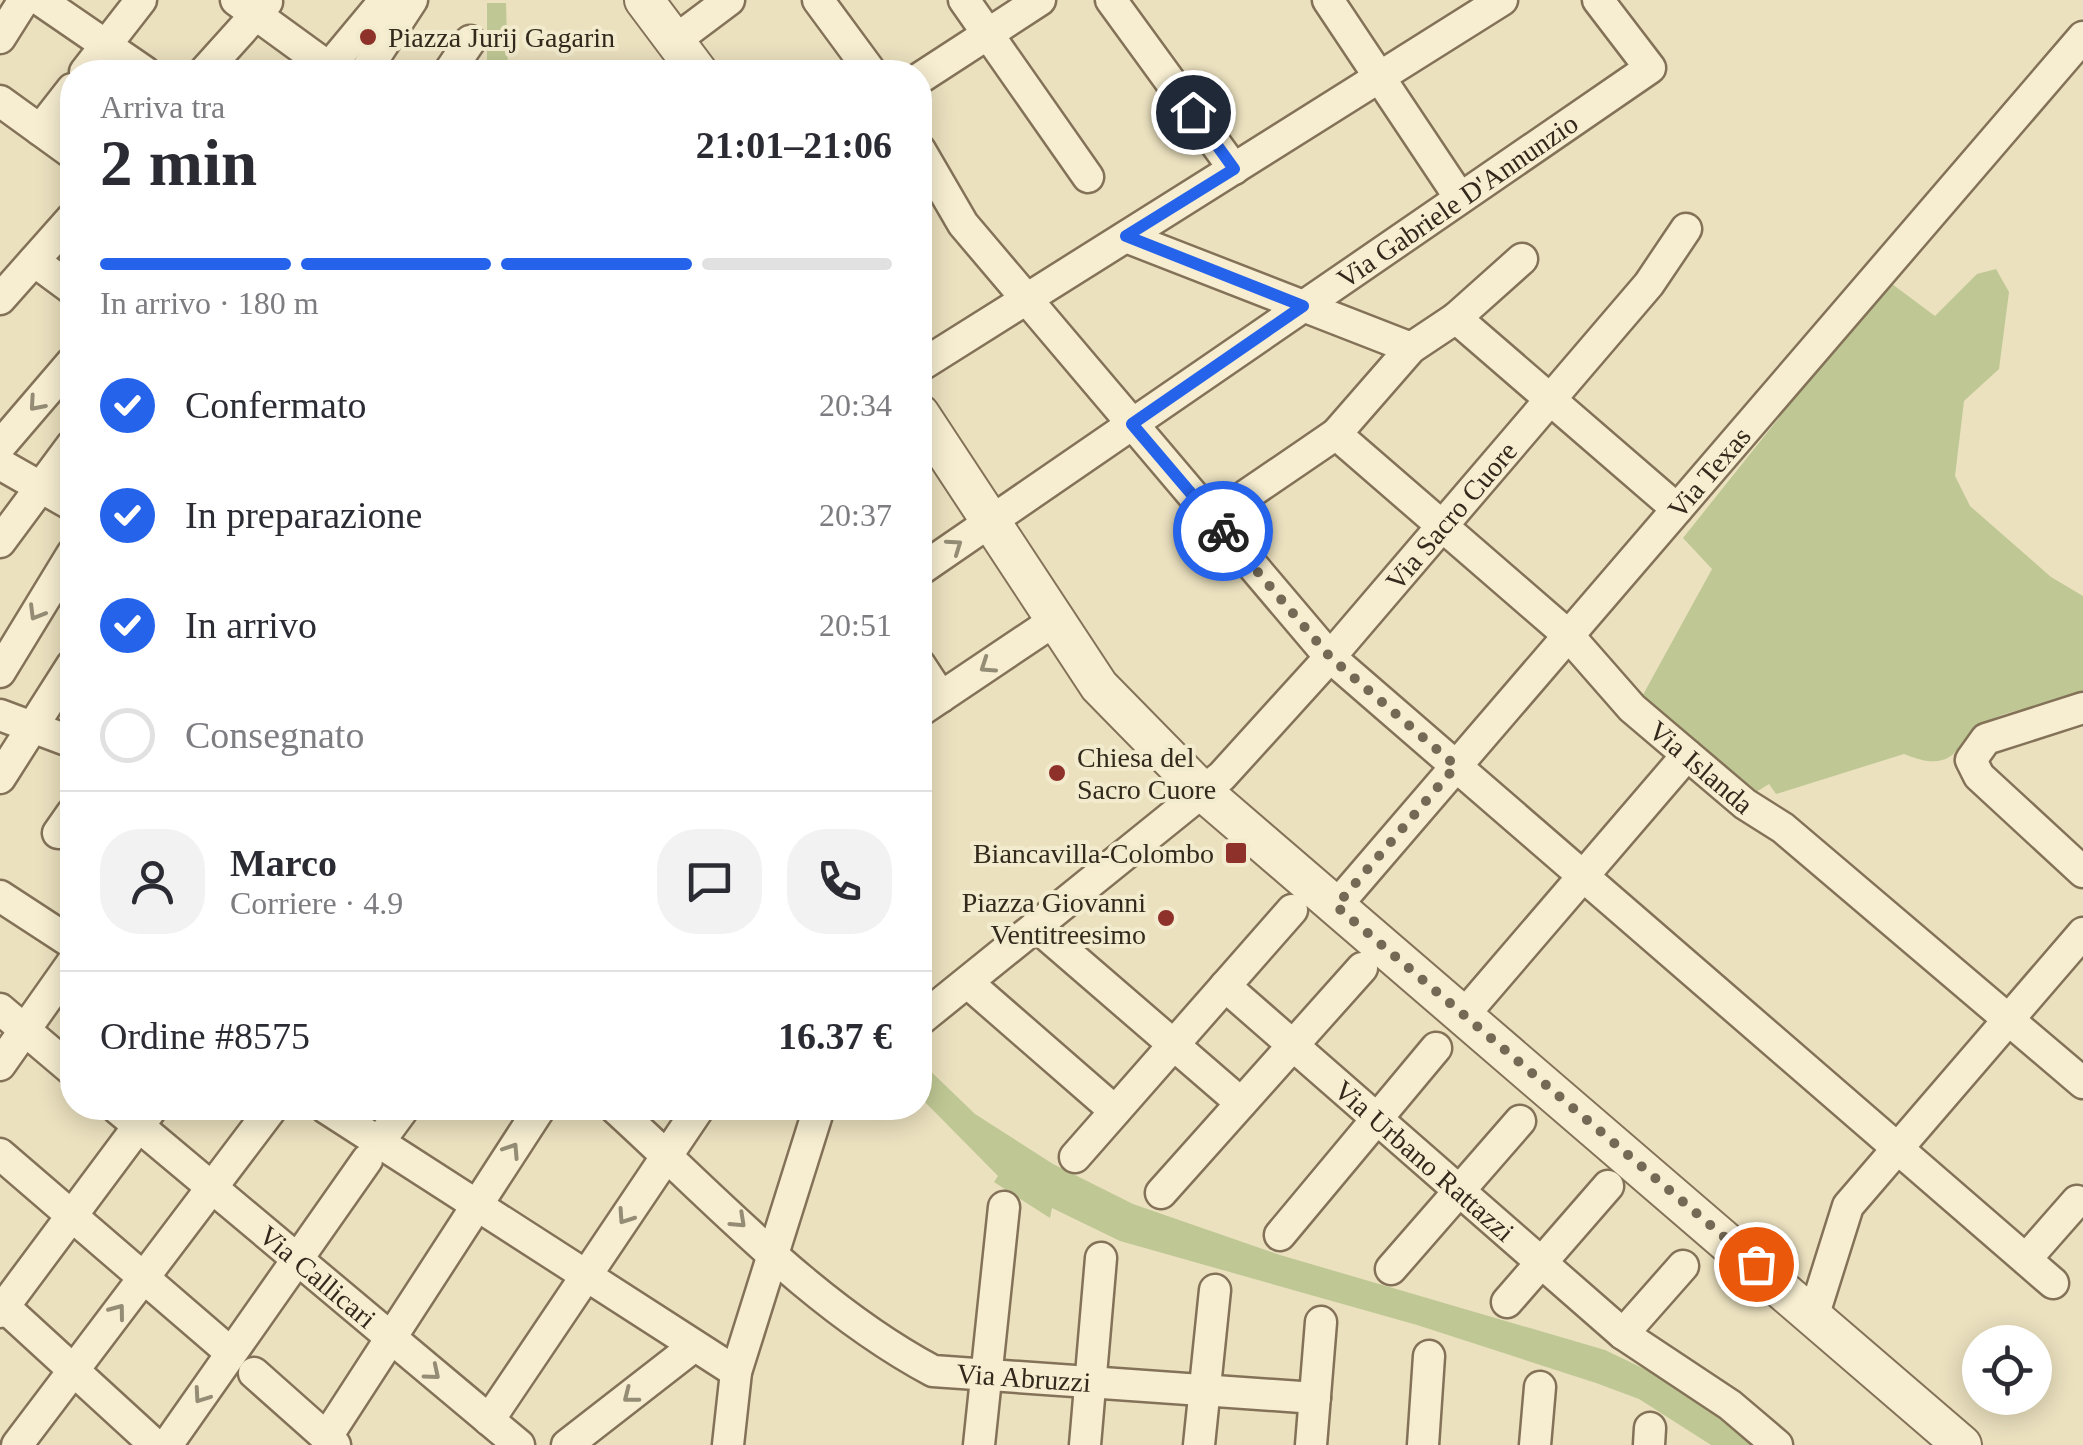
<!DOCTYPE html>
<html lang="it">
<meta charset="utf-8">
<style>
:root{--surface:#fff;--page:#f2f2f3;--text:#2b2b33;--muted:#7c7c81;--line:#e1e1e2;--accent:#2563eb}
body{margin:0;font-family:"Times New Roman",serif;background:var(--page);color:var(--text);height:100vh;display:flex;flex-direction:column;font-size:38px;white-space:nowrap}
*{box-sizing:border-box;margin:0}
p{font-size:32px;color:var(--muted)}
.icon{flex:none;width:55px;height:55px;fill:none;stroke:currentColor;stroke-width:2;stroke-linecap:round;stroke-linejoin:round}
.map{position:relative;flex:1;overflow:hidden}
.sheet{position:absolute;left:60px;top:60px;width:872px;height:1060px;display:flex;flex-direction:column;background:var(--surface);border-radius:40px;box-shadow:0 5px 25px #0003}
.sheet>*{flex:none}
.tools{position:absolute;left:1962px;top:1325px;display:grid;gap:20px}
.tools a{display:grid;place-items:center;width:90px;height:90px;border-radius:50%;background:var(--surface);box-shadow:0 5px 25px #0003;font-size:50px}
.pin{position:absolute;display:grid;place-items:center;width:85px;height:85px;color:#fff;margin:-42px;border:5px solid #fff;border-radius:50%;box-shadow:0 2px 10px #0007}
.courier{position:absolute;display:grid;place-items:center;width:100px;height:100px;margin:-50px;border:8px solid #2563eb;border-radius:50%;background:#fff;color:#222;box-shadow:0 2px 12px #0007}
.summary em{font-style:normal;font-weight:700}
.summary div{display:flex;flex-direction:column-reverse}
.summary{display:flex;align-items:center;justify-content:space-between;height:170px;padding:0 40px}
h1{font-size:65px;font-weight:700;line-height:75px}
.bar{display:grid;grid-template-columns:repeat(4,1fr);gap:15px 10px;align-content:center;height:120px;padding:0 40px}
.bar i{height:12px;border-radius:8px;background:var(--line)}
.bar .selected{background:var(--accent)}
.bar p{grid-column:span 4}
.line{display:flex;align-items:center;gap:25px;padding:0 40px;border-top:2px solid var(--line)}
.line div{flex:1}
.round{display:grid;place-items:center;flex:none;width:105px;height:105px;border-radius:40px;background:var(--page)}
ol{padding:0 40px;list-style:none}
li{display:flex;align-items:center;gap:30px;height:110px}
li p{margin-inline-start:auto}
li .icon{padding:10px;border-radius:50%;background:var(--accent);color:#fff;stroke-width:4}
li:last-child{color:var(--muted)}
li i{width:55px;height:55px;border:5px solid var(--line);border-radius:50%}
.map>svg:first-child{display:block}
.green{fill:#bfc894}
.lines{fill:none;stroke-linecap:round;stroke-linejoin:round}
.minor-casing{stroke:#837258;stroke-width:35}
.tertiary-casing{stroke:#837258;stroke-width:42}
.minor{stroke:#f7eed1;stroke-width:30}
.tertiary{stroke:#f7eed1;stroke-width:38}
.oneway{stroke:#958c76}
.done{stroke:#736955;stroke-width:10;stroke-dasharray:0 18}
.route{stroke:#2563eb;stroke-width:12}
.poi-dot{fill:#8f312b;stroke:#f3ebce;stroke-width:4}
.labels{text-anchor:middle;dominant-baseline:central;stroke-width:8;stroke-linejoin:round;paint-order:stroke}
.poi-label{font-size:28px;fill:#33291c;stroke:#f3ebce;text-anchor:start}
.street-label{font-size:28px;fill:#33291c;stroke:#f3ebce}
</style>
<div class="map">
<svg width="2083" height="1445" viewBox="0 0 2083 1445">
<rect width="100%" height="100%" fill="#ebe1bf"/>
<g class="green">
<polygon points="487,3 506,3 508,72 487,72"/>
<path d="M1996,269l13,23 -10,77 -35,32 -9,75 15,30 81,71 32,19v102c-28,7 -67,9 -93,22 -35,17 -29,58 -86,34l-128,40 -7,-10 -16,10 -114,-92 73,-133 -29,-31 205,-257 47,35 42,-42z"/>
<polygon points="920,1061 975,1114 1053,1164 1133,1204 1280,1255 1605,1350 1682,1387 1760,1445 1711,1445 1639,1399 1596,1383 1417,1325 1120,1241 1052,1208 1050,1218 994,1182 998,1176 920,1097"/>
</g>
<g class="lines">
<defs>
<g id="minor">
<polyline points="40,0 145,72"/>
<polyline points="236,0 335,72"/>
<polyline points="818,0 871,72"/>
<polyline points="964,0 1088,177"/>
<polyline points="1111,0 1234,169"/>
<polyline points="1328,0 1460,198"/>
<polyline points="0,38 24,0"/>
<polyline points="677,39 729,0"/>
<polyline points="85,72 141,0"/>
<polyline points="204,72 267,2"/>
<polyline points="325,72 385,0"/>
<polyline points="365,72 412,0"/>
<polyline points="449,72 470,41"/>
<polyline points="920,78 1040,0"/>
<polyline points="0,101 72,153"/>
<polyline points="40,130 72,89"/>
<polyline points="920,150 963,224 1330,657 2053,1283"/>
<polyline points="1126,237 1411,348"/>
<polyline points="34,261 72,289"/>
<polyline points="0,299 72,218"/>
<polyline points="1456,318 1677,509"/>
<polyline points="920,366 1502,0"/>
<path id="s1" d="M1336,434l232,201 64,73 113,96 38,24 300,255"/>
<polyline points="0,446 72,362"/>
<polyline points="0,464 72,505"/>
<polyline points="1213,518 1336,434 1411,348 1456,318 1522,259"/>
<polyline points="0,542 72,445"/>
<path id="s2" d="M920,570l730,-502 -52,-68"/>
<polyline points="920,665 941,697"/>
<polyline points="0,672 72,554"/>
<polyline points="2083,708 1986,739 1971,760 1979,776 2083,872"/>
<polyline points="920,711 1054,621"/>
<polyline points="0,715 72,742"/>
<polyline points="0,778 72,665"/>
<polyline points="58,833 72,813"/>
<polyline points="0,896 72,943"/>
<path id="s3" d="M1336,906l747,-869"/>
<polyline points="1036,926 1241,1103"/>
<polyline points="968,983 1115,1111"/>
<path id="s4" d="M1225,986l398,348 107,71 47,40"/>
<polyline points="0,1009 72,1070"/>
<polyline points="1463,1016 1687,755"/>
<path id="s5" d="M920,1020l302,-244 108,-119 319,-373 37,-55"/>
<polyline points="0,1065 72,963"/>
<path id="s6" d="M117,1108l402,337"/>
<polyline points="326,1108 736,1372"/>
<path id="s7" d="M615,1108c100,91 198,199 318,263l382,27"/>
<polyline points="379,1142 404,1108"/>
<polyline points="0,1154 231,1353"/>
<polyline points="1075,1157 1292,910"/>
<polyline points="1161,1193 1362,968"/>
<polyline points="1280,1235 1436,1048"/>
<polyline points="2026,1259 2077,1201"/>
<polyline points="1391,1269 1520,1121"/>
<polyline points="1507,1302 1608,1186"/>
<polyline points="0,1303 155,1445"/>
<polyline points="0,1312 152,1108"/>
<polyline points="1814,1314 1848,1206 2083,933"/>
<polyline points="1623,1334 1683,1266"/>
<polyline points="254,1373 335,1445"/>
<polyline points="489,1420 699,1108"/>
<polyline points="326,1438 540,1108"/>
<polyline points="17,1445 272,1108"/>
<polyline points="167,1445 367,1160"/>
<polyline points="567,1445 693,1347"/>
<polyline points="728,1445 736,1372 819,1108"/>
<polyline points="979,1445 1004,1207"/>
<polyline points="1085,1445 1101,1258"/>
<polyline points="1199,1445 1215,1290"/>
<polyline points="1311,1445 1321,1322"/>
<polyline points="1423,1445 1429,1356"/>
<polyline points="1535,1445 1540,1387"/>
<polyline points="1649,1445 1650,1428"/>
</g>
<g id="tertiary">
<polyline points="644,0 698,72"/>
<polyline points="920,414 1099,686 1202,791 1962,1445"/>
</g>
</defs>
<use href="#minor" class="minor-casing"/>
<use href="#tertiary" class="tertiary-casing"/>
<use href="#minor" class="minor"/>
<use href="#tertiary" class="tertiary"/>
</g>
<defs><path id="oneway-chevron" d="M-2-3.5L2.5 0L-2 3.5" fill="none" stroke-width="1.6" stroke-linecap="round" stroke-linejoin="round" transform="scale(2.5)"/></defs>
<g class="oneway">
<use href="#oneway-chevron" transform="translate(36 404) rotate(131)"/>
<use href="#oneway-chevron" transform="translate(955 546) rotate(-35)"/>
<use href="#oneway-chevron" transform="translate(36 613) rotate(121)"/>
<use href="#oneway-chevron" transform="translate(987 666) rotate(146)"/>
<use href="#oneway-chevron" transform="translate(512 1150) rotate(-57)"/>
<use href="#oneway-chevron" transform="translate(625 1217) rotate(124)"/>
<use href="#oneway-chevron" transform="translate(739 1221) rotate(43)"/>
<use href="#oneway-chevron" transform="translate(118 1311) rotate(-53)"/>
<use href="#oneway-chevron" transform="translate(433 1373) rotate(40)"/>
<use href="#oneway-chevron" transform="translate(201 1396) rotate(125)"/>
<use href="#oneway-chevron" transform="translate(630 1396) rotate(142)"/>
</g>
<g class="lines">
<polyline class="done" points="1223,531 1330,657 1456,766 1336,906 1756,1264"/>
<polyline class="route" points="1193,112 1234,169 1126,236 1303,306 1132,424 1223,531"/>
</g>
<g class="poi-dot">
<circle cx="368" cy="37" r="10"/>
<circle cx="1057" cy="773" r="10"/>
<rect x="1224" y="841" width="24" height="24" rx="5"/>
<circle cx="1166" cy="918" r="10"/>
</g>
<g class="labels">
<g class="poi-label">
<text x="388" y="37">Piazza Jurij Gagarin</text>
<text x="1077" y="757">Chiesa del<tspan x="1077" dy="32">Sacro Cuore</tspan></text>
<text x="1214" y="853" text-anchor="end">Biancavilla-Colombo</text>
<text x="1146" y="902" text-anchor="end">Piazza Giovanni<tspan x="1146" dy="32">Ventitreesimo</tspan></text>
</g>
<g class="street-label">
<text stroke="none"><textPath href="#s2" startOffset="652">Via Gabriele D'Annunzio</textPath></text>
<text stroke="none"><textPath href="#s3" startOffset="572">Via Texas</textPath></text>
<text stroke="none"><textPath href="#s5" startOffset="735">Via Sacro Cuore</textPath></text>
<text stroke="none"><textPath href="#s1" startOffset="495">Via Islanda</textPath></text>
<text stroke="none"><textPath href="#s4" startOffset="265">Via Urbano Rattazzi</textPath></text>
<text stroke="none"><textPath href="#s6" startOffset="262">Via Callicari</textPath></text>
<text stroke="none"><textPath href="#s7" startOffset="505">Via Abruzzi</textPath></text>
</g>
</g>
</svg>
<div class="tools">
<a><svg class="icon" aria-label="locate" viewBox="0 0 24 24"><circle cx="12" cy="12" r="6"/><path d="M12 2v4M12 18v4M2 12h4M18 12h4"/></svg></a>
</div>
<div class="pin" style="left:1756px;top:1264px;background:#ea580c"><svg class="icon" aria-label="bag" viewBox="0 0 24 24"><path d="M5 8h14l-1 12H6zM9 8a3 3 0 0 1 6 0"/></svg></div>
<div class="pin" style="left:1193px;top:112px;background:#1f2937"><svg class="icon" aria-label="home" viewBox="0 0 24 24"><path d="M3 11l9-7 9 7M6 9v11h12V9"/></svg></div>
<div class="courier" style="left:1223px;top:531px"><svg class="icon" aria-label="bike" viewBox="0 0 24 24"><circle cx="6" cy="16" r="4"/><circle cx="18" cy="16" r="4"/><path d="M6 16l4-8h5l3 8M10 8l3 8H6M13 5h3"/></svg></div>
<section class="sheet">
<div class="summary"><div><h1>2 min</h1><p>Arriva tra</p></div><em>21:01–21:06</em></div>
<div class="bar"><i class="selected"></i><i class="selected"></i><i class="selected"></i><i></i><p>In arrivo · 180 m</p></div>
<ol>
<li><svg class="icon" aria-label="check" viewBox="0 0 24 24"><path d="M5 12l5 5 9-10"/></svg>Confermato<p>20:34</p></li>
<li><svg class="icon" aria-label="check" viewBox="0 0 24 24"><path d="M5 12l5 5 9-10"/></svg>In preparazione<p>20:37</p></li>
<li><svg class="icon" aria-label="check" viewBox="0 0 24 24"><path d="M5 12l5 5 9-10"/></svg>In arrivo<p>20:51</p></li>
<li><i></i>Consegnato</li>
</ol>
<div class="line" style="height:180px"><a class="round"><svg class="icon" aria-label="person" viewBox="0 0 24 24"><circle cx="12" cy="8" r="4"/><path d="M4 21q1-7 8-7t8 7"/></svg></a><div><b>Marco</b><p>Corriere · 4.9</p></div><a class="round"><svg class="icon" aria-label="chat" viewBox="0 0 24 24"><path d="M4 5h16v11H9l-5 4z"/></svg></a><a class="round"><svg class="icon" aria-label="phone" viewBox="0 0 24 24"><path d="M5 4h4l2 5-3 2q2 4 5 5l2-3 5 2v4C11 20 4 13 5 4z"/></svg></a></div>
<div class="line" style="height:130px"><div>Ordine #8575</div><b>16.37 €</b></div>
</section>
</div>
